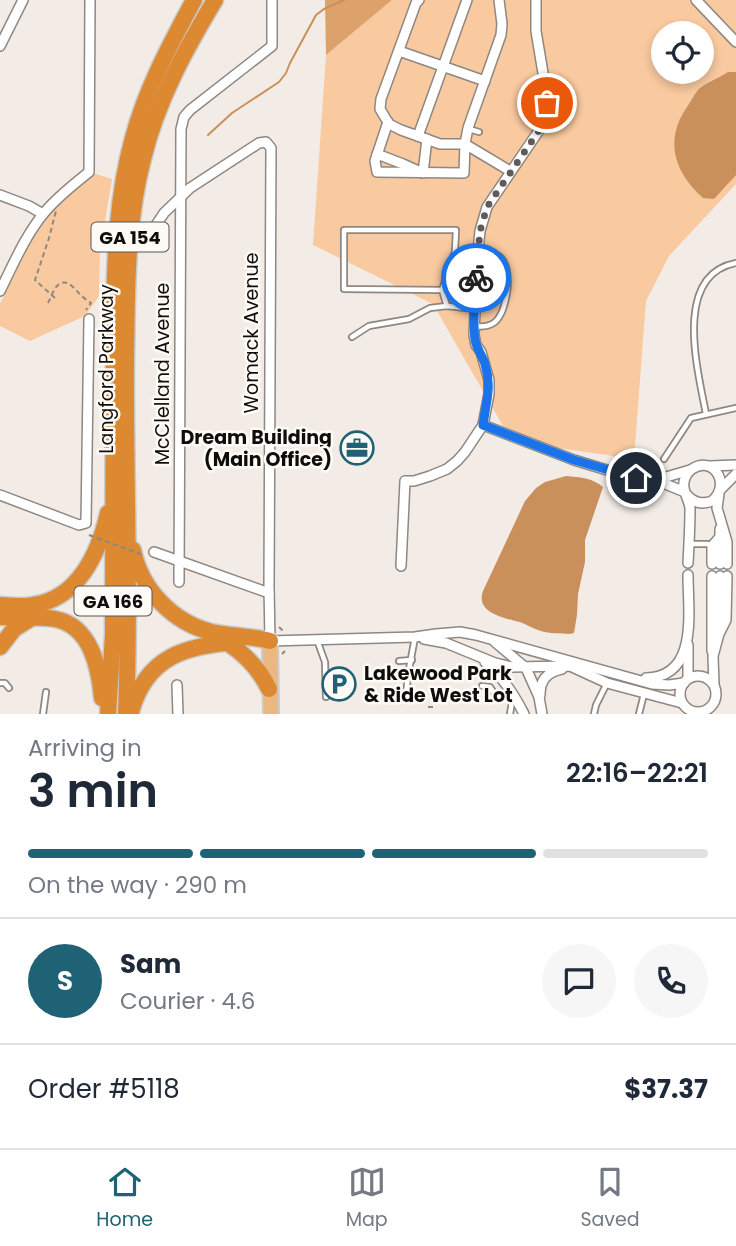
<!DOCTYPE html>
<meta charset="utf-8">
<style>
:root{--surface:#fff;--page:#f6f6f7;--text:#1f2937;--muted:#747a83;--line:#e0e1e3;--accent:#1f6275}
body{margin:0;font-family:Poppins,sans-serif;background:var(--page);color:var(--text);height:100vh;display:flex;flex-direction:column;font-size:26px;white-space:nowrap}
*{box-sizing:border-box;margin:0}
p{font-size:23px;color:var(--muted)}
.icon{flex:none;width:38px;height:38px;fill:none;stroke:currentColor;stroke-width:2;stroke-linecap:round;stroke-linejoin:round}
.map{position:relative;height:714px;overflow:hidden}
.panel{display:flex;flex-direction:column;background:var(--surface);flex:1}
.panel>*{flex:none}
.tools{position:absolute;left:651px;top:21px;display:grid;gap:14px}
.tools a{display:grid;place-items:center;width:63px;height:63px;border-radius:50%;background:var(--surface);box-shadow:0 4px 10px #0003;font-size:35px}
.pin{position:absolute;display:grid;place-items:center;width:60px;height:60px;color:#fff;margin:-30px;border:4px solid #fff;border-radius:50%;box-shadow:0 2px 7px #0007}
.courier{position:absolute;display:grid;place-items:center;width:70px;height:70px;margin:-35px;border:5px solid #1a73e8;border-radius:50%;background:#fff;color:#222;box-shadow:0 2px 9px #0007}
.headline em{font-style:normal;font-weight:600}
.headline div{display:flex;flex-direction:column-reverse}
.headline{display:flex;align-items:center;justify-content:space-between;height:119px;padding:0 28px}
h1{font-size:46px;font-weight:600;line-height:52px}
.bar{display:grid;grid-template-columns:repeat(4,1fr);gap:10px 7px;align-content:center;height:84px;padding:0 28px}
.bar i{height:9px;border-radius:5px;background:var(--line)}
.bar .current{background:var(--accent)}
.bar p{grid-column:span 4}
.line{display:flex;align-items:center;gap:18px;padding:0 28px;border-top:2px solid var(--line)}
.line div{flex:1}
.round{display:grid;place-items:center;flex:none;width:74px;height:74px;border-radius:37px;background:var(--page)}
.menu{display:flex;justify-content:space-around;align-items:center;height:98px;border-top:2px solid var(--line);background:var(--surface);font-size:19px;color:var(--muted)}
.menu a{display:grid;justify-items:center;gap:4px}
.menu .current{color:var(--accent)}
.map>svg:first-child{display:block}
.green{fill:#f9c99f;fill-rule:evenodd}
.forest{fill:#dda16c}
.water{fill:#ca905b}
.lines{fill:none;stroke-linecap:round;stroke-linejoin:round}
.stream{stroke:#ca905b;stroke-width:2}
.service-casing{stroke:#8e8782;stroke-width:8}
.minor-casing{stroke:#8e8782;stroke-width:12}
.primary-casing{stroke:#cacac9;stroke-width:18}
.motorway-casing{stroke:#cacac9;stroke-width:19}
.path{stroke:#8d8884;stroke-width:2;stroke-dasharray:5 3.5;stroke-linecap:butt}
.service{stroke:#fff;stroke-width:4.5}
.minor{stroke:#fff;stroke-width:9}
.primary{stroke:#eab883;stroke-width:14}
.motorway{stroke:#dc8931;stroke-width:16}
.path-bridge{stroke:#8d8884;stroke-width:2;stroke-dasharray:5 3.5;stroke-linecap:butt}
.done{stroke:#5f5b58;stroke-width:7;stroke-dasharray:0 12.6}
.route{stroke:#1a73e8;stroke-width:9}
.labels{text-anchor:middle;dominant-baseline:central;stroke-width:5;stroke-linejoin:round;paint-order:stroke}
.shield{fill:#fefaf6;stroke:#575452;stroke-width:2}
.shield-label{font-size:18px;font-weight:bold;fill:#0f0d0b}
.street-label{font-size:19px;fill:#0f0d0b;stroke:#fefaf6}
.poi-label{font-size:19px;font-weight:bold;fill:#0f0d0b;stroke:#fefaf6;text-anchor:end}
</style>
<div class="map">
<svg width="736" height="714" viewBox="0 0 736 714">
<rect width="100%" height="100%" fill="#f3ece6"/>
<g class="green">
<path d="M392,0h344v184l-67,72 -23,45 -12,158 -83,-12 -48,-21 -70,-122 -120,-59 13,-190zM663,33h39v39h-39z"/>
<polygon points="93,173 112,179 100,252 99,296 85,316 30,341 0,326 0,304 32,239 44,219 53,209"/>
</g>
<polygon class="forest" points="325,0 392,0 326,55"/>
<g class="water">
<path d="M728,72h8v103l-22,24 -11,-1c-29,-26 -39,-58 -16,-91 4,-6 8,-14 12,-18 8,-7 20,-11 29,-17z"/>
<path d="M566,476c13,1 27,2 37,11l-18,53v22l-7,32 -1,21 -3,18 -4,1c-10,-1 -20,0 -29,-3 -7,-2 -13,-6 -21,-9 -15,-4 -45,-9 -37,-31l42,-90 11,-13 9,-6z"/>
</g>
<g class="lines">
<polyline class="stream" points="208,135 232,113 279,82 286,73 290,63 316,15 324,9 344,0"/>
<defs>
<g id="service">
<polyline points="469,129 479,132"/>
<path d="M455,251c14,0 32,-3 44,5 15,10 9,55 -4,66 -6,5 -13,5 -21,4"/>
<polyline points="442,290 344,289 344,230 456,230 455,251 442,290 447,306"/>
<polyline points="352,337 369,326 409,319 430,308 447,306 474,309"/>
<path d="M706,414c-8,-43 -34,-139 30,-151"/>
<polyline points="664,459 691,418 736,408"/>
<polyline points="689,544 707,544 712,545"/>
<polyline points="317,640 325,662 326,697"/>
<polyline points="399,661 412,660"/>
<polyline points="408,675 415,676"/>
<polyline points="0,683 5,683 9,688"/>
<polyline points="482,686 490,687 494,693"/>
<polyline points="413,696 406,696 408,675 415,637"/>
<polyline points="43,714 46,692"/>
<polyline points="510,714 513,696"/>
<polyline points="594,714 596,705 607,683"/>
<polyline points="639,714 644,694"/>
</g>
<g id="minor">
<polyline points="419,0 416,3 381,99 380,109 389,124 401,130 440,144 465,144 510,171"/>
<polyline points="696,0 736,42"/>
<polyline points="0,46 23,0"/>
<polyline points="399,51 485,81"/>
<polyline points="388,122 375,161 377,172 464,173 465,144 468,128 501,35 502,24 499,0"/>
<polyline points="418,136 467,0"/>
<polyline points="377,154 403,164 423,173 427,139"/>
<polyline points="0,195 29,206 43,214"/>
<polyline points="156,225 164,213 190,188 259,143 266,142 271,148 269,587 270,641 415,637 436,634 460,632 476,635 652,684 669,685 684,683"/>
<path d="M0,291c13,-26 25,-55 44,-78 13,-16 29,-28 45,-41l1,-172"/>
<polyline points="483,425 574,460 630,477 658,481 685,492"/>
<polyline points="710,466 736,465"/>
<polyline points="656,480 690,470"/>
<polyline points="720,490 736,474"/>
<polyline points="719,494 717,508 727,542 727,564"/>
<polyline points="0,495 79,525 86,523 89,319"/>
<path d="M687,495c7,8 15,10 25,6 20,-17 1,-46 -20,-32 -4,3 -7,7 -8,13 -2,9 5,17 6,26 0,18 -1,37 -2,55"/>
<polyline points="154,552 269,593"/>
<polyline points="712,564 712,546 720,537"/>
<polyline points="720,564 720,529"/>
<polyline points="401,566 405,481 414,481 430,476 447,469 457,461 465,452 483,425 489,394 489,380 481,352 476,345 474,335 477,261 480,231 487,207 538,132 547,110 546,91 536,31 536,0"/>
<polyline points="712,576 712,651"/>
<polyline points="179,582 181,129 184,117 190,110 272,46 272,0"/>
<polyline points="720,632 726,620 727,576"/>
<polyline points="424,639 446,643 495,663 512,667 570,666 607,683 682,703"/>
<polyline points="495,642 526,668 539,697 542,714"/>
<path d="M485,662c17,14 29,32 39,52"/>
<circle cx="698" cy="694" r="18"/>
<path d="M646,678c53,-1 42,-66 42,-103"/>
<polyline points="688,678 688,645"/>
<polyline points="177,685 178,714"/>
<polyline points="714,685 713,656 719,634 720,576"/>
<path d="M540,695c0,-15 7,-23 22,-26"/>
</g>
<polyline id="primary" points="270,641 271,714"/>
<g id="motorway">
<path d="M133,550c8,39 39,72 78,82 20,4 40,4 59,9"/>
<path d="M0,605c11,1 22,2 33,0 45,-6 66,-52 75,-92"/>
<path d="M0,617c16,1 40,-1 55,2 36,7 44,48 47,79"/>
<path d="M228,643c18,12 32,27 41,46"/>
<polyline points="0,647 14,629 30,619"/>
<path d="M131,712c15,-56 56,-67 107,-70"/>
<path d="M108,714l5,-79 1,-321c1,-59 3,-118 19,-176 13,-49 37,-93 61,-138"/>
<path d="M126,714c5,-118 -1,-237 0,-355 1,-68 0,-135 17,-200 14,-58 42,-109 72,-159"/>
</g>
</defs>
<use href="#service" class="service-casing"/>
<use href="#minor" class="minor-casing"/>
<use href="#primary" class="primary-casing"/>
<use href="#motorway" class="motorway-casing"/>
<g class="path">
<polyline points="55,298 35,280 49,238 56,211"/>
<path d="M48,303c3,-5 5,-13 9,-17 8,-8 14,-1 20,5 4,5 9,9 14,12l-5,7"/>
<polyline points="279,627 283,631"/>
<polyline points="282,654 285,651"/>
<polyline points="428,707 433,707"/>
</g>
<use href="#service" class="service"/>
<use href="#minor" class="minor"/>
<use href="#primary" class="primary"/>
<use href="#motorway" class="motorway"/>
<polyline class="path-bridge" points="89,535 143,555"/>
</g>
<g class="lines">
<path class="done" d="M476,278l4,-47 7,-24 51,-75c5,-9 9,-18 9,-29"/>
<path class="route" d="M476,278c0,20 -4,41 -1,61 1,9 7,16 10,25 7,23 1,38 -2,61l91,35 62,18"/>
</g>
<defs>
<symbol id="office-ring" viewBox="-11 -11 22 22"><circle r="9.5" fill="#fefaf6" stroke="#1f6275" stroke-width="1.5"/><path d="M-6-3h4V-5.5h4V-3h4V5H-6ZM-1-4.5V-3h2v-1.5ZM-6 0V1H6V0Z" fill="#1f6275"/></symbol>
<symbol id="parking-ring" viewBox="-11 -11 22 22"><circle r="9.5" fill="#fefaf6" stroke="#1f6275" stroke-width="1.5"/><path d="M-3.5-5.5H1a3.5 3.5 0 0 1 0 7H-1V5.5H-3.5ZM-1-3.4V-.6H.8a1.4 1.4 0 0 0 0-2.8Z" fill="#1f6275"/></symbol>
</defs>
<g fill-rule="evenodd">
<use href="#office-ring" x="338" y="429" width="38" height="38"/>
<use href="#parking-ring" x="320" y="665" width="38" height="38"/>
</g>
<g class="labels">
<g class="shield">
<rect x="91.5" y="222.5" width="77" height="29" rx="5"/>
<rect x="74.5" y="586.5" width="77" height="29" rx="5"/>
</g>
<g class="shield-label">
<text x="130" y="237">GA 154</text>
<text x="113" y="601">GA 166</text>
</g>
<g class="street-label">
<text transform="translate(251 333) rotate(-90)">Womack Avenue</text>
<text transform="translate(106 369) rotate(-90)">Langford Parkway</text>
<text transform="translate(162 374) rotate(-90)">McClelland Avenue</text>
</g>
<g class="poi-label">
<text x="332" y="437">Dream Building<tspan x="332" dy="22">(Main Office)</tspan></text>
<text x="364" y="673" text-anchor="start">Lakewood Park<tspan x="364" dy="22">&amp; Ride West Lot</tspan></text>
</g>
</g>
</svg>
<div class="tools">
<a><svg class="icon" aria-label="locate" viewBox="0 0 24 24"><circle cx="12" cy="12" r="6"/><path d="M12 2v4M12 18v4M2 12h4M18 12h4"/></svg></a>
</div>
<div class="pin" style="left:547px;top:103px;background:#ea580c"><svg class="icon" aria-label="bag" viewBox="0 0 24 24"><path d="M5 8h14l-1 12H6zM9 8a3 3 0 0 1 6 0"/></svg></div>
<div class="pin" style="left:636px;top:478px;background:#1f2937"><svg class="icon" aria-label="home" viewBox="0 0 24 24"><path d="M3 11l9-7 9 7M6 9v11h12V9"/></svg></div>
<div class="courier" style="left:476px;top:278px"><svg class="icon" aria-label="bike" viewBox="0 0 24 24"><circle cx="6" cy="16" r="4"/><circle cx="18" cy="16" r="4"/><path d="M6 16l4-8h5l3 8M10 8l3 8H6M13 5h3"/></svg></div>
</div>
<section class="panel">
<div class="headline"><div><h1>3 min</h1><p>Arriving in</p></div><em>22:16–22:21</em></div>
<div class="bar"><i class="current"></i><i class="current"></i><i class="current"></i><i></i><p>On the way · 290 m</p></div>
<div class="line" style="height:126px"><b class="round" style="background:var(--accent);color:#fff">S</b><div><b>Sam</b><p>Courier · 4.6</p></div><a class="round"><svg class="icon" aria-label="chat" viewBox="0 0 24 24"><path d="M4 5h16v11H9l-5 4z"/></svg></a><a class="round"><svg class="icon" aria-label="phone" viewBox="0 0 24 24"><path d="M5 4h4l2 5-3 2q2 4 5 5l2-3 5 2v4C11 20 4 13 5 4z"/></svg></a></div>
<div class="line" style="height:91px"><div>Order #5118</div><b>$37.37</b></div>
</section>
<nav class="menu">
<a class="current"><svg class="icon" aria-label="home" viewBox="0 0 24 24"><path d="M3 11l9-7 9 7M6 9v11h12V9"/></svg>Home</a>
<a><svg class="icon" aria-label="map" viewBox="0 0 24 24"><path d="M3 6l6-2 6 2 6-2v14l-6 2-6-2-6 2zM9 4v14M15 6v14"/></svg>Map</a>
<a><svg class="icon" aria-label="saved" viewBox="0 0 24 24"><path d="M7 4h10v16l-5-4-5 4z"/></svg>Saved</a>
</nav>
